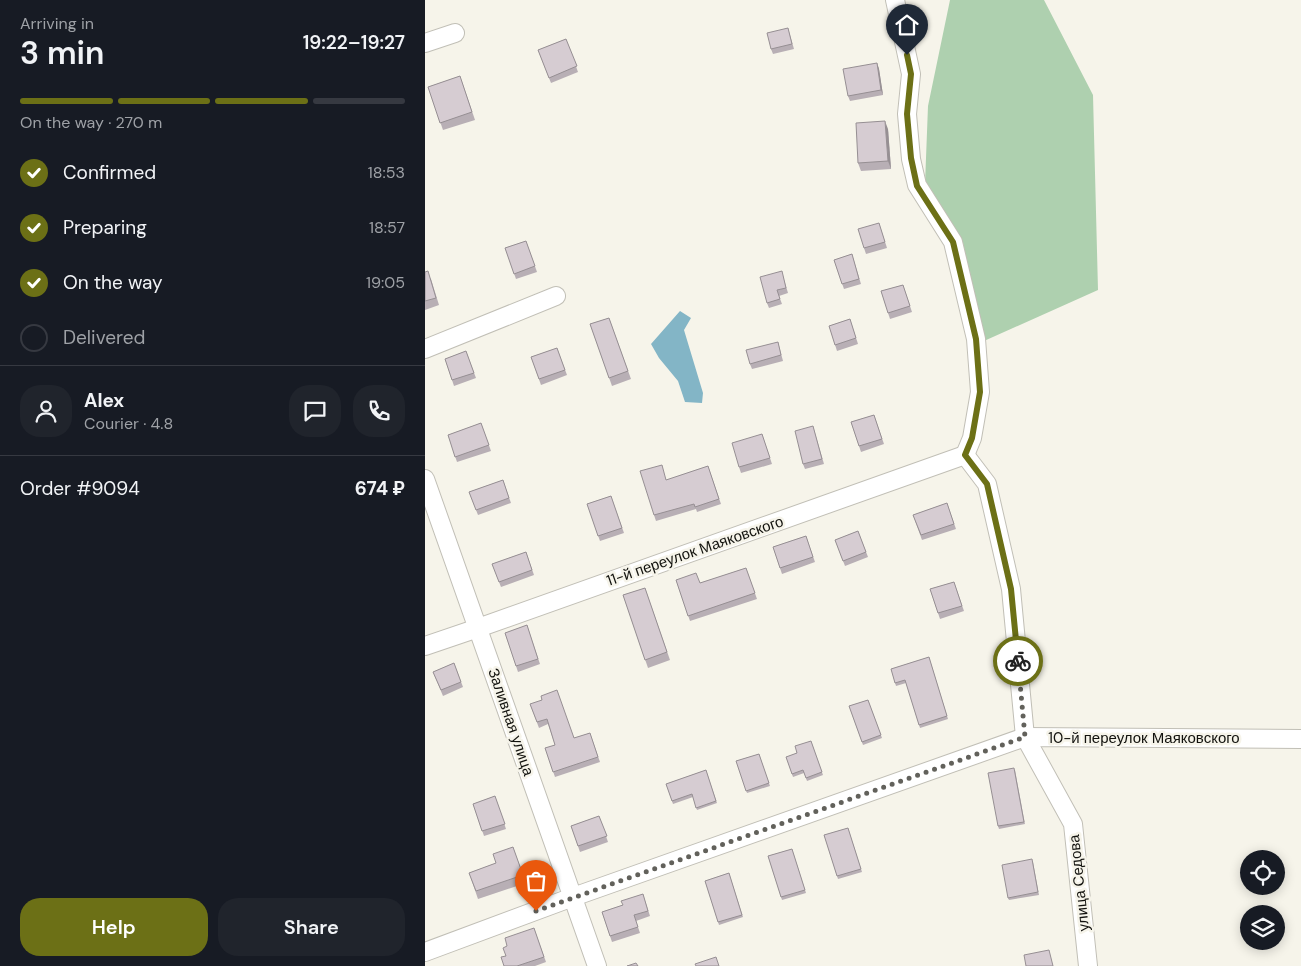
<!DOCTYPE html>
<meta charset="utf-8">
<style>
:root{--surface:#171b24;--page:#20242c;--text:#f1f3f6;--muted:#9ea1a6;--line:#363941;--accent:#6c7016}
body{margin:0;font-family:"DM Sans",sans-serif;background:var(--page);color:var(--text);height:100vh;display:flex;flex-direction:column;font-size:19px;white-space:nowrap}
*{box-sizing:border-box;margin:0}
p{font-size:16px;color:var(--muted)}
.icon{flex:none;width:28px;height:28px;fill:none;stroke:currentColor;stroke-width:2;stroke-linecap:round;stroke-linejoin:round}
.map{position:relative;flex:1;overflow:hidden}
.panel{display:flex;flex-direction:column;background:var(--surface);width:425px}
.panel>*{flex:none}
.fabs{position:absolute;left:815px;top:850px;display:grid;gap:10px}
.fabs a{display:grid;place-items:center;width:45px;height:45px;border-radius:50%;background:var(--surface);box-shadow:0 2px 12px #0003;font-size:25px}
.pin{position:absolute;display:grid;place-items:center;width:42px;height:42px;color:#fff;margin:-51px -21px;border-radius:50% 50% 50% 0;rotate:-45deg;box-shadow:0 0 5px #0007}
.pin .icon{rotate:45deg}
.courier{position:absolute;display:grid;place-items:center;width:50px;height:50px;margin:-25px;border:4px solid #6c7016;border-radius:50%;background:#fff;color:#222;box-shadow:0 1px 6px #0007}
.overview em{font-style:normal;font-weight:600}
.overview div{display:flex;flex-direction:column-reverse}
.overview{display:flex;align-items:center;justify-content:space-between;height:85px;padding:0 20px}
h1{font-size:32px;font-weight:600;line-height:38px}
.bar{display:grid;grid-template-columns:repeat(4,1fr);gap:8px 5px;align-content:center;height:60px;padding:0 20px}
.bar i{height:6px;border-radius:4px;background:var(--line)}
.bar .selected{background:var(--accent)}
.bar p{grid-column:span 4}
.line{display:flex;align-items:center;gap:12px;padding:0 20px;border-top:1px solid var(--line)}
.line div{flex:1}
.round{display:grid;place-items:center;flex:none;width:52px;height:52px;border-radius:20px;background:var(--page)}
ol{padding:0 20px;list-style:none}
li{display:flex;align-items:center;gap:15px;height:55px}
li p{margin-inline-start:auto}
li .icon{padding:5px;border-radius:50%;background:var(--accent);color:#fff;stroke-width:4}
li:last-child{color:var(--muted)}
li i{width:28px;height:28px;border:2px solid var(--line);border-radius:50%}
.cta{display:flex;gap:10px;margin-top:auto;padding:10px 20px}
.cta a{flex:1;height:58px;border-radius:20px;background:var(--accent);color:#fff;font-size:20px;font-weight:600;line-height:58px;text-align:center}
.cta a+a{background:var(--page);color:var(--text)}
main{display:flex;flex:1;min-height:0}
.map>svg:first-child{display:block}
.forest{fill:#aed0af}
.water{fill:#83b5c6}
.lines{fill:none;stroke-linecap:round;stroke-linejoin:round}
.street-casing{stroke:#c1bfb6;stroke-width:20}
.street{stroke:#fff;stroke-width:18}
.wall{fill:#b8afb5}
.shaded-wall{fill:#968f93}
.building{fill:#d6ccd2;stroke:#968f93}
.done{stroke:#62615b;stroke-width:5;stroke-dasharray:0 9}
.route{stroke:#6c7016;stroke-width:6}
.labels{text-anchor:middle;dominant-baseline:central;stroke-width:5;stroke-linejoin:round;paint-order:stroke}
.street-label{font-size:15px;fill:#12120e;stroke:#f6f4ea}
</style>
<main>
<section class="panel">
<div class="overview"><div><h1>3 min</h1><p>Arriving in</p></div><em>19:22–19:27</em></div>
<div class="bar"><i class="selected"></i><i class="selected"></i><i class="selected"></i><i></i><p>On the way · 270 m</p></div>
<ol>
<li><svg class="icon" aria-label="check" viewBox="0 0 24 24"><path d="M5 12l5 5 9-10"/></svg>Confirmed<p>18:53</p></li>
<li><svg class="icon" aria-label="check" viewBox="0 0 24 24"><path d="M5 12l5 5 9-10"/></svg>Preparing<p>18:57</p></li>
<li><svg class="icon" aria-label="check" viewBox="0 0 24 24"><path d="M5 12l5 5 9-10"/></svg>On the way<p>19:05</p></li>
<li><i></i>Delivered</li>
</ol>
<div class="line" style="height:90px"><a class="round"><svg class="icon" aria-label="person" viewBox="0 0 24 24"><circle cx="12" cy="8" r="4"/><path d="M4 21q1-7 8-7t8 7"/></svg></a><div><b>Alex</b><p>Courier · 4.8</p></div><a class="round"><svg class="icon" aria-label="chat" viewBox="0 0 24 24"><path d="M4 5h16v11H9l-5 4z"/></svg></a><a class="round"><svg class="icon" aria-label="phone" viewBox="0 0 24 24"><path d="M5 4h4l2 5-3 2q2 4 5 5l2-3 5 2v4C11 20 4 13 5 4z"/></svg></a></div>
<div class="line" style="height:65px"><div>Order #9094</div><b>674 ₽</b></div>
<div class="cta"><a>Help</a><a>Share</a></div>
</section>
<div class="map">
<svg width="876" height="966" viewBox="0 0 876 966">
<rect width="100%" height="100%" fill="#f6f4ea"/>
<polygon class="forest" points="525,0 619,0 668,95 673,290 559,341 538,243 500,184 503,106"/>
<polygon class="water" points="255,311 266,318 259,330 278,393 277,403 260,402 253,381 234,358 226,344"/>
<g class="lines">
<defs>
<g id="street">
<polyline points="470,0 486,74 482,114 486,159 492,185 528,242 551,339 555,392 547,438 540,455"/>
<polyline points="0,43 30,33"/>
<polyline points="0,349 131,296"/>
<polyline points="540,455 562,484 586,589 600,737 648,824 663,966"/>
<polyline points="0,479 172,966"/>
<polyline points="0,646 53,628 540,455"/>
<polyline points="0,952 148,897 600,737 876,739"/>
</g>
</defs>
<use href="#street" class="street-casing"/>
<use href="#street" class="street"/>
</g>
<g class="wall">
<polygon points="363,28 369,49 348,54 346,49"/>
<polygon points="141,39 153,72 126,83 113,50"/>
<polygon points="452,63 454,69 458,95 425,101 423,96"/>
<polygon points="35,76 50,120 18,130 3,87"/>
<polygon points="463,129 466,169 436,171 433,163"/>
<polygon points="454,223 462,248 441,254 439,248"/>
<polygon points="101,241 112,272 91,279 80,248"/>
<polygon points="427,254 436,284 419,289 409,260"/>
<polygon points="0,272 6,279 14,305 0,310"/>
<polygon points="358,276 363,293 354,296 357,304 344,308 342,303"/>
<polygon points="478,285 487,312 465,319 456,291"/>
<polygon points="184,318 206,379 187,386 165,324"/>
<polygon points="425,319 433,344 412,351 404,326"/>
<polygon points="353,342 358,361 327,369 325,364"/>
<polygon points="132,348 142,375 116,385 106,357"/>
<polygon points="41,351 51,378 29,386 20,359"/>
<polygon points="449,415 459,444 436,452 426,422"/>
<polygon points="56,423 66,451 32,462 23,435"/>
<polygon points="388,426 399,464 380,469 378,464"/>
<polygon points="337,434 347,464 316,473 314,467"/>
<polygon points="283,466 296,504 272,512 271,509 231,521 229,515 242,480"/>
<polygon points="78,480 86,503 53,515 44,492"/>
<polygon points="186,496 199,533 175,541 162,504"/>
<polygon points="522,503 531,529 497,540 488,515"/>
<polygon points="433,531 443,557 420,566 410,540"/>
<polygon points="381,536 390,562 357,574 348,547"/>
<polygon points="101,552 109,575 76,587 67,564"/>
<polygon points="321,568 332,599 265,621 251,580 275,583"/>
<polygon points="529,582 539,611 515,619 505,589"/>
<polygon points="220,588 245,660 223,668 198,595"/>
<polygon points="102,625 115,664 93,672 80,633"/>
<polygon points="504,657 523,719 495,728 481,683 471,686 466,669"/>
<polygon points="29,663 38,687 18,696 8,672"/>
<polygon points="443,700 457,738 438,745 424,706"/>
<polygon points="105,704 149,738 165,733 175,762 130,777 120,748 130,745 123,724 114,728"/>
<polygon points="386,741 398,775 382,781 379,773 368,777 361,757 372,753"/>
<polygon points="334,754 345,786 322,793 311,761"/>
<polygon points="281,770 292,803 272,810 268,797 248,804 241,784"/>
<polygon points="590,770 600,824 574,829 573,826"/>
<polygon points="70,796 81,829 59,836 48,804"/>
<polygon points="174,816 183,842 155,852 146,826"/>
<polygon points="423,828 437,872 413,879 399,835"/>
<polygon points="88,847 101,883 53,899 44,873 71,863"/>
<polygon points="367,849 381,893 357,900 343,856"/>
<polygon points="608,862 614,895 584,900 583,898"/>
<polygon points="304,873 318,917 294,925 280,881"/>
<polygon points="218,894 225,916 211,921 215,933 187,942 177,912 198,905"/>
<polygon points="109,928 121,962 110,966 79,966 82,946"/>
</g>
<g class="shaded-wall">
<polygon points="452,63 454,69 458,95 456,90"/>
<polygon points="460,121 463,129 466,169 463,161"/>
</g>
<g class="building">
<polygon points="363,28 367,44 346,49 342,33"/>
<polygon points="141,39 152,66 124,78 113,50"/>
<polygon points="452,63 456,90 423,96 418,69"/>
<polygon points="35,76 47,112 15,123 3,87"/>
<polygon points="460,121 463,161 433,163 431,123"/>
<polygon points="454,223 460,242 439,248 433,229"/>
<polygon points="101,241 110,266 89,274 80,248"/>
<polygon points="427,254 434,279 417,284 409,260"/>
<polygon points="3,271 11,298 0,301 0,272"/>
<polygon points="357,271 361,288 352,290 355,299 342,303 335,277"/>
<polygon points="478,285 485,306 463,313 456,291"/>
<polygon points="184,318 203,371 184,378 165,324"/>
<polygon points="425,319 431,338 410,345 404,326"/>
<polygon points="353,342 356,355 325,364 321,350"/>
<polygon points="132,348 140,370 114,379 106,357"/>
<polygon points="41,351 49,373 27,380 20,359"/>
<polygon points="449,415 457,439 434,446 426,422"/>
<polygon points="56,423 64,445 30,457 23,435"/>
<polygon points="388,426 397,459 378,464 370,431"/>
<polygon points="337,434 345,458 314,467 307,443"/>
<polygon points="237,465 241,480 283,466 294,499 270,507 269,504 229,515 215,471"/>
<polygon points="78,480 84,498 51,510 44,492"/>
<polygon points="186,496 197,528 173,536 162,504"/>
<polygon points="522,503 529,524 496,535 488,515"/>
<polygon points="433,531 441,552 418,561 410,540"/>
<polygon points="381,536 388,557 355,568 348,547"/>
<polygon points="101,552 107,570 74,582 67,564"/>
<polygon points="321,568 330,593 263,616 251,580 271,573 275,583"/>
<polygon points="529,582 537,606 513,613 505,589"/>
<polygon points="220,588 242,652 220,660 198,595"/>
<polygon points="102,625 113,659 91,666 80,633"/>
<polygon points="504,657 522,716 494,725 480,680 470,683 466,669"/>
<polygon points="29,663 36,682 16,690 8,672"/>
<polygon points="132,690 149,738 165,733 173,757 128,772 120,748 130,745 122,719 112,722 105,704 117,700 116,696"/>
<polygon points="443,700 456,735 437,742 424,706"/>
<polygon points="386,741 397,772 381,778 378,770 367,774 361,757 372,753 370,746"/>
<polygon points="334,754 344,783 321,791 311,761"/>
<polygon points="589,768 599,822 573,826 563,773"/>
<polygon points="281,770 291,801 271,808 267,794 247,801 241,784"/>
<polygon points="70,796 80,824 57,831 48,804"/>
<polygon points="174,816 182,836 153,846 146,826"/>
<polygon points="423,828 436,869 412,876 399,835"/>
<polygon points="88,847 98,875 51,891 44,873 71,863 68,854"/>
<polygon points="367,849 380,890 356,897 343,856"/>
<polygon points="607,859 613,892 583,898 577,865"/>
<polygon points="304,873 317,915 293,922 280,881"/>
<polygon points="218,894 223,911 209,915 213,927 185,936 177,912 198,905 196,901"/>
<polygon points="109,928 119,957 92,966 79,966 76,957 81,956 78,948 82,946 80,938"/>
<polygon points="624,950 628,966 601,966 599,955"/>
<polygon points="291,957 294,966 271,966 270,964"/>
<polygon points="211,963 213,966 202,966"/>
</g>
<g class="lines">
<polyline class="done" points="111,911 600,737 593,661"/>
<polyline class="route" points="482,55 486,74 482,114 486,158 492,186 528,242 551,339 555,392 547,438 540,455 562,484 586,589 593,661"/>
</g>
<g class="labels">
<g class="street-label">
<text transform="translate(270 551) rotate(-19)">11-й переулок Маяковского</text>
<text transform="translate(86 722) rotate(71)">Заливная улица</text>
<text x="719" y="738">10-й переулок Маяковского</text>
<text transform="translate(654 883) rotate(-96)">улица Седова</text>
</g>
</g>
</svg>
<div class="fabs">
<a><svg class="icon" aria-label="locate" viewBox="0 0 24 24"><circle cx="12" cy="12" r="6"/><path d="M12 2v4M12 18v4M2 12h4M18 12h4"/></svg></a>
<a><svg class="icon" aria-label="layers" viewBox="0 0 24 24"><path d="M12 4l9 5-9 5-9-5zM3 14l9 5 9-5"/></svg></a>
</div>
<div class="pin" style="left:111px;top:911px;background:#ea580c"><svg class="icon" aria-label="bag" viewBox="0 0 24 24"><path d="M5 8h14l-1 12H6zM9 8a3 3 0 0 1 6 0"/></svg></div>
<div class="pin" style="left:482px;top:55px;background:#1f2937"><svg class="icon" aria-label="home" viewBox="0 0 24 24"><path d="M3 11l9-7 9 7M6 9v11h12V9"/></svg></div>
<div class="courier" style="left:593px;top:661px"><svg class="icon" aria-label="bike" viewBox="0 0 24 24"><circle cx="6" cy="16" r="4"/><circle cx="18" cy="16" r="4"/><path d="M6 16l4-8h5l3 8M10 8l3 8H6M13 5h3"/></svg></div>
</div>
</main>
